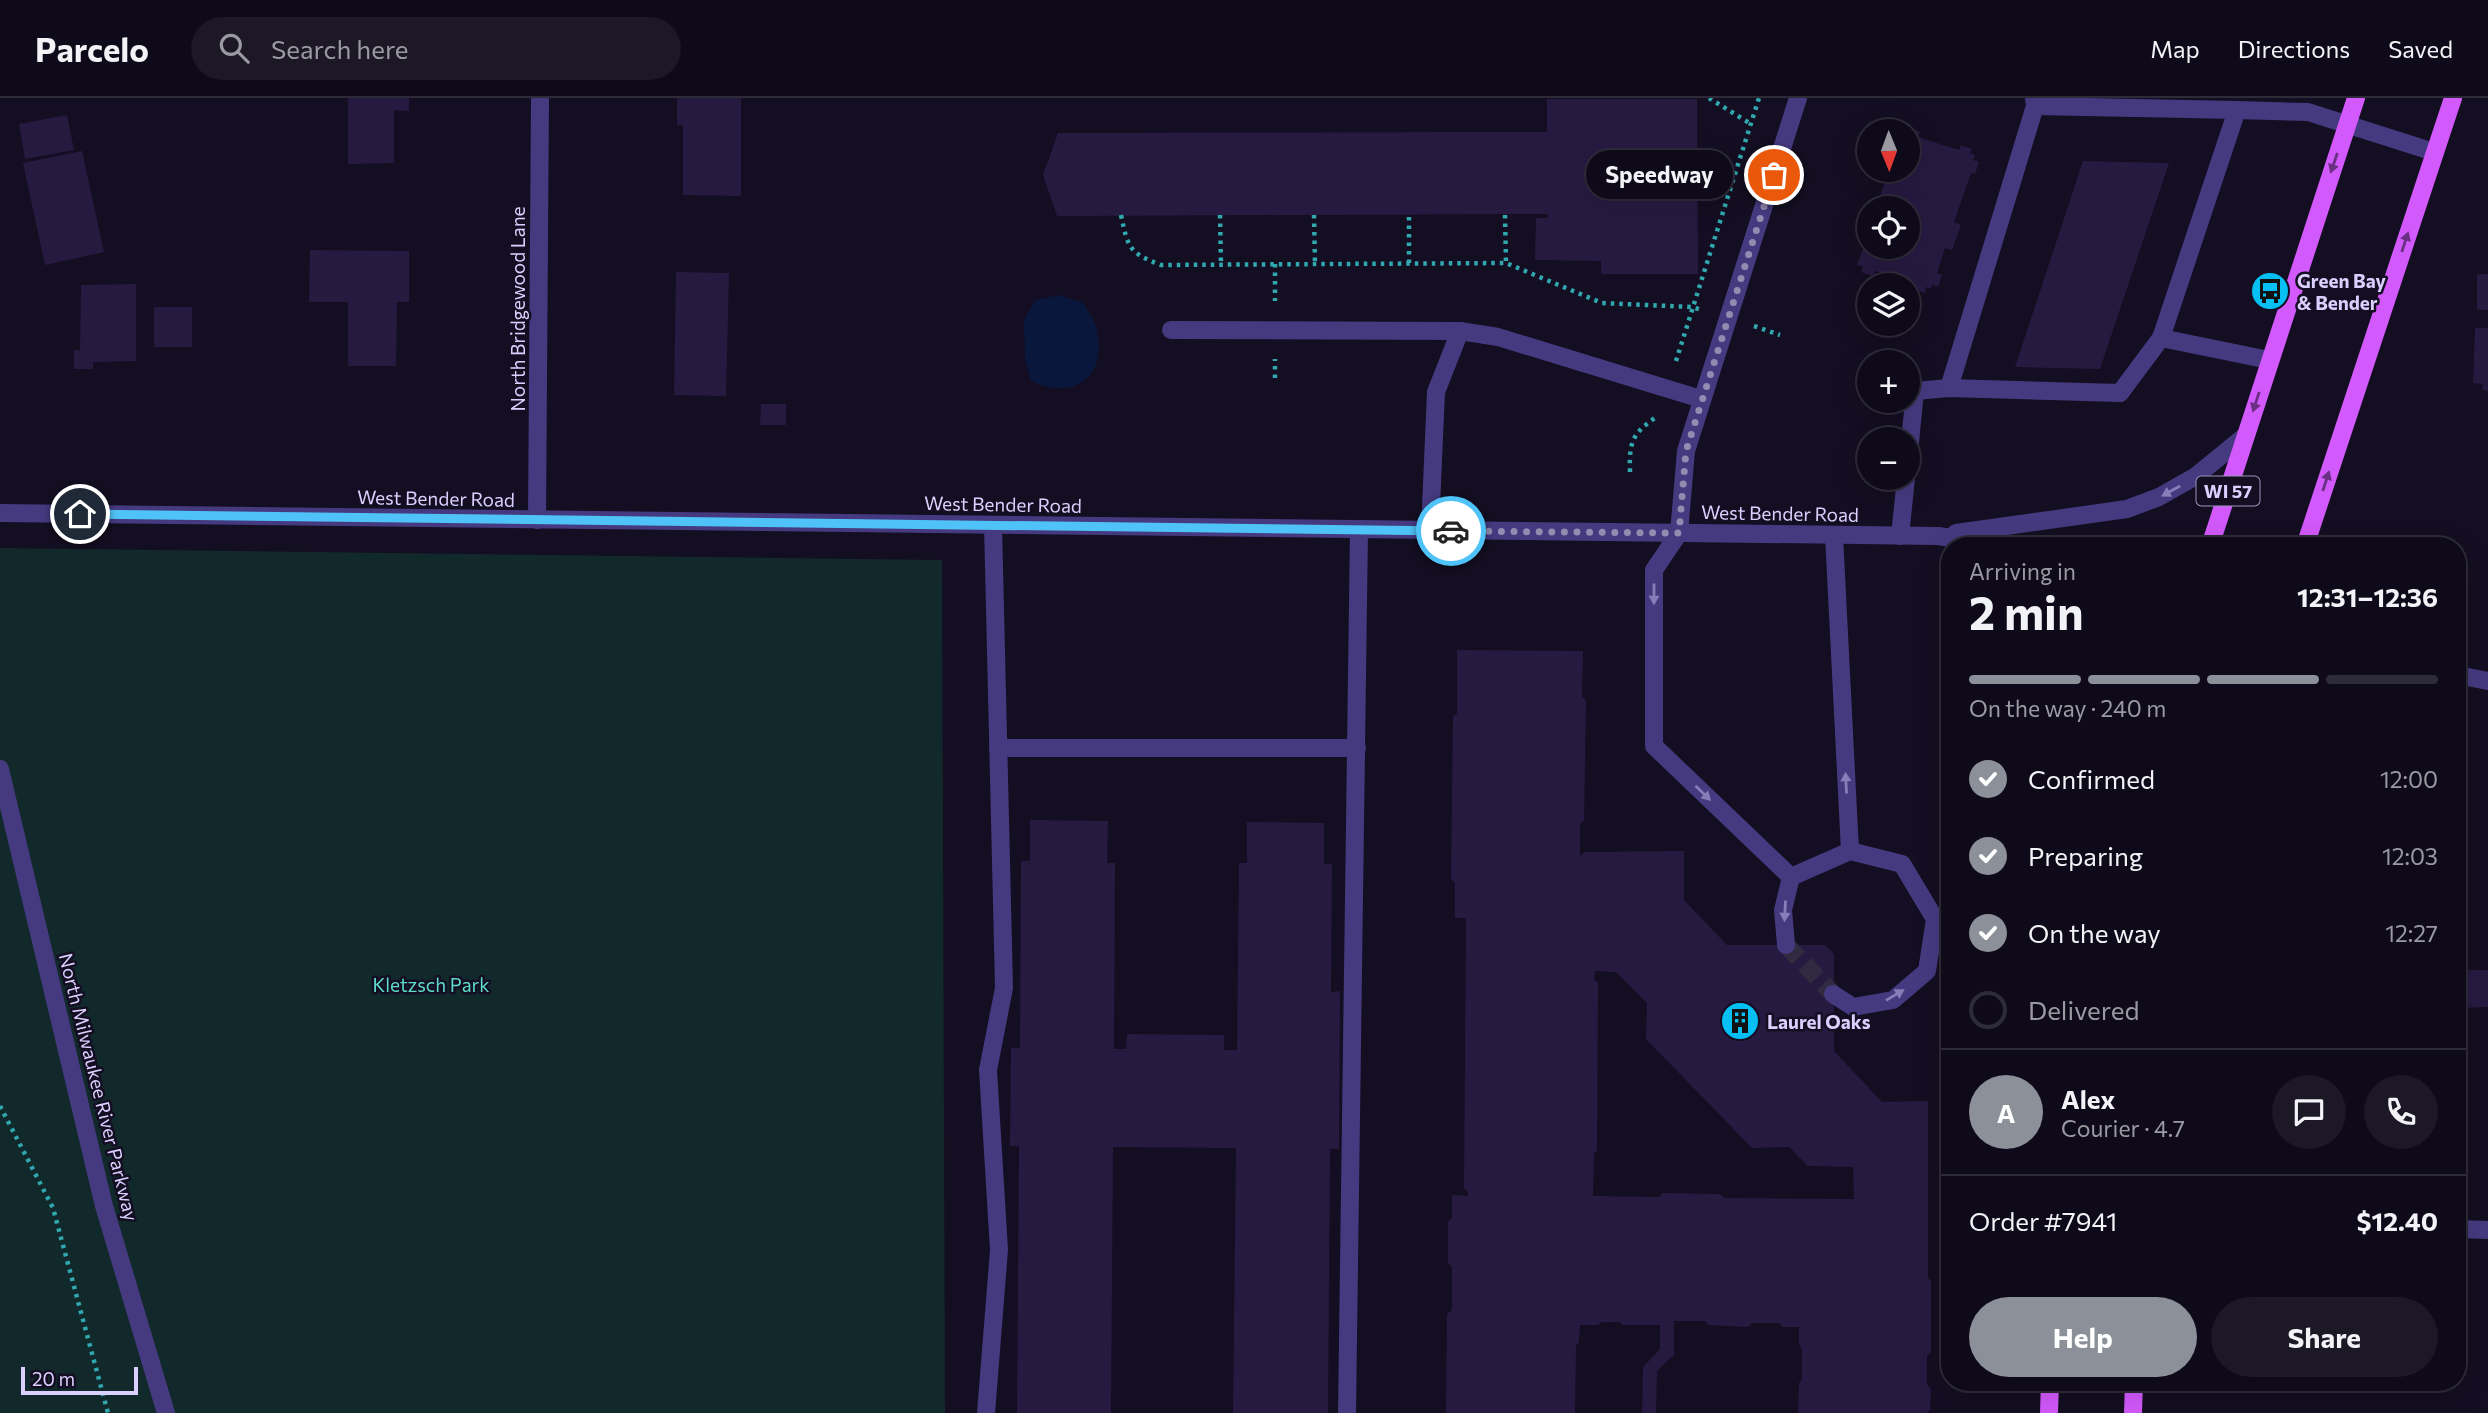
<!DOCTYPE html>
<meta charset="utf-8">
<style>
:root{--surface:#0e0a19;--page:#1c1826;--text:#f1f3f6;--muted:#9b9aa2;--line:#2e2b38;--accent:#8c9099}
body{margin:0;font-family:Commissioner,sans-serif;background:var(--page);color:var(--text);height:100vh;display:flex;flex-direction:column;font-size:26px;white-space:nowrap}
*{box-sizing:border-box;margin:0}
p{font-size:23px;color:var(--muted)}
.icon{flex:none;width:38px;height:38px;fill:none;stroke:currentColor;stroke-width:2;stroke-linecap:round;stroke-linejoin:round}
.map{position:relative;flex:1;overflow:hidden}
.drawer{position:absolute;left:1941px;top:439px;width:525px;height:854px;display:flex;flex-direction:column;background:var(--surface);border-radius:28px;box-shadow:0 7px 28px #0002,0 0 0 2px var(--line)}
.drawer>*{flex:none}
.needle{width:46px;rotate:179deg}
.controls{position:absolute;left:1857px;top:21px;display:grid;gap:14px}
.controls a{display:grid;place-items:center;width:63px;height:63px;border-radius:50%;background:var(--surface);box-shadow:0 7px 28px #0002,0 0 0 2px var(--line);font-size:35px}
.scale{position:absolute;left:21px;bottom:18px;width:117px;box-sizing:border-box;padding-left:7px;border:4px solid #dacffe;border-top:0;font-size:19px;line-height:24px;white-space:nowrap;color:#dacffe;-webkit-text-stroke:5px #130e21;paint-order:stroke}
.pin{position:absolute;display:grid;place-items:center;width:60px;height:60px;color:#fff;margin:-30px;border:4px solid #fff;border-radius:50%;box-shadow:0 2px 7px #0007}
.courier{position:absolute;display:grid;place-items:center;width:70px;height:70px;margin:-35px;border:5px solid #4fc3f7;border-radius:50%;background:#fff;color:#222;box-shadow:0 2px 9px #0007}
.bubble{position:absolute;height:49px;border-radius:24px;background:var(--surface);box-shadow:0 7px 28px #0002,0 0 0 2px var(--line);font-size:23px;font-weight:700;line-height:49px;text-align:center}
.overview em{font-style:normal;font-weight:700}
.overview div{display:flex;flex-direction:column-reverse}
.overview{display:flex;align-items:center;justify-content:space-between;height:119px;padding:0 28px}
h1{font-size:46px;font-weight:700;line-height:52px}
.bar{display:grid;grid-template-columns:repeat(4,1fr);gap:10px 7px;align-content:center;height:84px;padding:0 28px}
.bar i{height:9px;border-radius:5px;background:var(--line)}
.bar .on{background:var(--accent)}
.bar p{grid-column:span 4}
.line{display:flex;align-items:center;gap:18px;padding:0 28px;border-top:2px solid var(--line)}
.line div{flex:1}
.round{display:grid;place-items:center;flex:none;width:74px;height:74px;border-radius:37px;background:var(--page)}
ol{padding:0 28px;list-style:none}
li{display:flex;align-items:center;gap:21px;height:77px}
li p{margin-inline-start:auto}
li .icon{padding:7px;border-radius:50%;background:var(--accent);color:#fff;stroke-width:4}
li:last-child{color:var(--muted)}
li i{width:38px;height:38px;border:4px solid var(--line);border-radius:50%}
.button{display:flex;gap:14px;margin-top:auto;padding:14px 28px}
.button a{flex:1;height:80px;border-radius:42px;background:var(--accent);color:#fff;font-size:28px;font-weight:700;line-height:80px;text-align:center}
.button a+a{background:var(--page);color:var(--text)}
header{display:flex;align-items:center;gap:42px;box-sizing:border-box;height:98px;padding:0 35px;background:var(--surface);border-bottom:2px solid var(--line)}
header strong{font-size:33px}
nav{display:flex;gap:38px;margin-inline-start:auto;font-size:24px}
.search{width:490px;height:63px;background:var(--page);display:flex;align-items:center;gap:18px;box-sizing:border-box;padding:0 24px;border-radius:38px;color:var(--muted);font-size:26px}
.map>svg:first-child{display:block}
.green{fill:#11292b}
.water{fill:#0a173d}
.building{fill:#271a41;fill-rule:evenodd}
.lines{fill:none;stroke-linecap:round;stroke-linejoin:round}
.minor-tunnel{stroke:#312b42;stroke-width:18;stroke-dasharray:18 9;stroke-linecap:butt}
.path{stroke:#31a8b0;stroke-width:4.5;stroke-dasharray:3.5 5;stroke-linecap:butt}
.minor{stroke:#453a7f;stroke-width:18}
.major{stroke:#d259fb;stroke-width:18}
.oneway{fill:#693083}
.oneway2{fill:#887db8}
.done{stroke:#948bb1;stroke-width:7;stroke-dasharray:0 12.6}
.route{stroke:#4fc3f7;stroke-width:9}
.labels{text-anchor:middle;dominant-baseline:central;stroke-width:5;stroke-linejoin:round;paint-order:stroke}
.shield{fill:#130e21;stroke:#9e95bc;stroke-width:2}
.shield-label{font-size:18px;font-weight:bold;fill:#dacffe}
.poi-label{font-size:19px;font-weight:bold;fill:#dacffe;stroke:#130e21;text-anchor:start}
.street-label{font-size:19px;fill:#dacffe;stroke:#130e21}
.park-label{font-size:19px;fill:#5ddccb;stroke:#130e21}
</style>
<header>
<strong>Parcelo</strong>
<div class="search"><svg class="icon" aria-label="search" viewBox="0 0 24 24"><circle cx="10" cy="10" r="6"/><path d="M15 15l6 6"/></svg>Search here</div>
<nav><a>Map</a><a>Directions</a><a>Saved</a></nav>
</header>
<div class="map">
<svg width="2488" height="1315" viewBox="0 0 2488 1315">
<rect width="100%" height="100%" fill="#130e21"/>
<polygon class="green" points="0,450 942,462 945,1315 0,1315"/>
<path class="water" d="M1059,197l24,8c4,7 11,16 13,24 13,48 -21,75 -65,54l-6,-22 -1,-38 11,-21z"/>
<g class="building">
<polygon points="348,0 409,0 409,13 394,12 394,65 348,66"/>
<polygon points="677,0 741,0 741,98 683,97 683,27 677,27"/>
<polygon points="1547,1 1697,1 1698,176 1601,176 1601,163 1535,162 1536,120 1548,120 1548,116 1057,118 1043,77 1058,35 1547,34"/>
<polygon points="67,17 74,52 25,61 19,26"/>
<polygon points="1909,30 1920,34 1918,39 1959,52 1961,47 1972,51 1970,55 1975,57 1973,62 1979,64 1975,76 1971,75 1954,124 1961,127 1952,152 1945,150 1937,175 1942,177 1938,189 1932,187 1931,191 1926,189 1925,195 1913,191 1914,186 1875,173 1873,178 1861,174 1863,169 1857,167 1869,134 1869,149 1908,149 1908,110 1876,110 1889,72 1908,72"/>
<polygon points="82,53 104,154 45,167 23,65"/>
<polygon points="2083,63 2169,65 2100,271 2015,269"/>
<polygon points="310,152 409,153 409,204 397,204 396,268 348,268 348,204 309,204"/>
<polygon points="676,174 729,175 726,298 674,297"/>
<rect x="2477" y="176" width="11" height="36"/>
<polygon points="136,186 136,263 93,264 93,271 74,271 74,252 80,252 81,187"/>
<rect x="154" y="209" width="38" height="40"/>
<polygon points="2475,230 2488,230 2488,293 2482,292 2483,286 2473,285"/>
<polygon points="761,306 786,306 786,327 760,327"/>
<path d="M1457,552l126,1 -1,46 4,3 -2,121 -4,3v32l5,-4 99,-1v49l43,45h98l9,9v97l48,51 46,-1v177l3,3v71l-4,4v28l4,5 -1,21 -3,3h-129l1,-30 3,-3v-31l-3,-5v-17h-16l-4,-4h-27l-4,4 -40,-2 -3,-4h-31v34l-17,16 -1,42h-14l1,-46 17,-18v-24h-38l-2,-3h-18l-4,3h-18l-1,17 -3,4 -1,67h-129l1,-99 5,-4v-43l-4,-4v-42l4,-3v-23l16,1v-4l-4,-4 2,-270h-11v-35l-4,-4 2,-163 4,-2zM1595,873l21,1 31,31 -1,36 106,109 37,-1 19,19 45,1 1,32 -130,-1 -4,-4 -57,-1 -4,4 -66,-1 1,-42 3,-4 1,-167 -4,-4z"/>
<polygon points="1030,722 1108,723 1107,765 1115,765 1114,951 1126,951 1127,936 1224,937 1224,952 1237,952 1239,765 1247,765 1247,724 1324,725 1324,766 1332,766 1331,894 1340,893 1339,1051 1330,1051 1328,1315 1233,1315 1236,1050 1113,1049 1111,1315 1017,1315 1019,1048 1010,1048 1011,950 1020,950 1021,763 1030,763"/>
<polygon points="2457,872 2488,872 2488,909 2457,910"/>
</g>
<g class="lines">
<polyline class="minor-tunnel" points="1786,847 1833,896"/>
<g class="path">
<polyline points="1709,0 1751,26"/>
<path d="M1121,117c7,33 8,38 40,50l345,-2 96,40 90,4 10,3"/>
<polyline points="1220,117 1221,166"/>
<polyline points="1314,117 1315,166"/>
<polyline points="1505,117 1506,165"/>
<polyline points="1409,165 1409,116"/>
<polyline points="1275,166 1275,203"/>
<polyline points="1754,228 1780,237"/>
<polyline points="1676,263 1759,0"/>
<polyline points="1275,280 1275,261"/>
<path d="M1630,374c-1,-30 2,-39 28,-56"/>
<polyline points="0,1008 53,1110 108,1315"/>
</g>
<g class="minor">
<polyline points="2034,0 2035,8 2237,12"/>
<polyline points="1171,232 1460,233 1498,239 1701,301"/>
<polyline points="2161,240 2237,12 2308,14 2434,54"/>
<polyline points="1949,290 2035,8"/>
<polyline points="1908,364 1915,293 1949,290 2120,295 2161,240 2269,262"/>
<polyline points="0,415 1938,438 2004,448"/>
<polyline points="537,422 540,0"/>
<polyline points="1430,432 1436,294 1460,233"/>
<polyline points="1956,435 2127,411 2159,399 2196,378 2245,338"/>
<polyline points="1834,437 1850,753"/>
<polyline points="1900,438 1906,380"/>
<polyline points="2457,577 2488,583"/>
<polyline points="998,650 1357,650"/>
<polyline points="0,671 104,1108 166,1315"/>
<polyline points="1791,779 1654,648 1654,472 1679,435 1686,353 1798,0"/>
<polyline points="1791,779 1850,753 1902,766 1935,821 1927,873 1893,902 1853,909 1833,896"/>
<polyline points="1786,847 1783,812 1791,779"/>
<polyline points="2457,1131 2488,1132"/>
<polyline points="986,1315 999,1152 988,972 1004,890 993,427"/>
<polyline points="1347,1315 1359,431"/>
</g>
<g class="major">
<polyline points="2210,448 2356,0"/>
<polyline points="2305,448 2453,0"/>
<polyline points="2049,1315 2050,1284"/>
<polyline points="2133,1315 2134,1284"/>
</g>
</g>
<defs><path id="oneway-solid" d="M-6-.8H1V-3.2L6.5 0L1 3.2V.8H-6Z" transform="scale(1.75)"/></defs>
<g class="oneway">
<use href="#oneway-solid" transform="translate(2334 65) rotate(109)"/>
<use href="#oneway-solid" transform="translate(2405 144) rotate(-72)"/>
<use href="#oneway-solid" transform="translate(2256 304) rotate(108)"/>
<use href="#oneway-solid" transform="translate(2326 383) rotate(-72)"/>
</g>
<g class="oneway2">
<use href="#oneway-solid" transform="translate(2171 393) rotate(151)"/>
<use href="#oneway-solid" transform="translate(1654 496) rotate(90)"/>
<use href="#oneway-solid" transform="translate(1846 685) rotate(-93)"/>
<use href="#oneway-solid" transform="translate(1703 695) rotate(44)"/>
<use href="#oneway-solid" transform="translate(1785 813) rotate(93)"/>
<use href="#oneway-solid" transform="translate(1895 897) rotate(-31)"/>
</g>
<g class="lines">
<polyline class="done" points="1451,433 1679,435 1686,353 1774,77"/>
<polyline class="route" points="80,416 1451,433"/>
</g>
<defs>
<symbol id="bus-disc" viewBox="-11 -11 22 22"><circle r="9.5" fill="#06bff3" stroke="#130e21"/><path d="M-5-6H5V4H4V6H2V4H-2V6H-4V4H-5ZM-3.5-4V0h7V-4ZM-3.5 1.2v1.5H-2V1.2ZM2 1.2v1.5H3.5V1.2Z" fill="#111"/></symbol>
<symbol id="building-disc" viewBox="-11 -11 22 22"><circle r="9.5" fill="#06bff3" stroke="#130e21"/><path d="M-4-6H4V6H1V3H-1V6H-4ZM-2.5-4.3h1.7v1.8h-1.7ZM.8-4.3h1.7v1.8H.8ZM-2.5-1h1.7V.8h-1.7ZM.8-1h1.7V.8H.8Z" fill="#111"/></symbol>
</defs>
<g fill-rule="evenodd">
<use href="#bus-disc" x="2248" y="171" width="44" height="44"/>
<use href="#building-disc" x="1718" y="901" width="44" height="44"/>
</g>
<g class="labels">
<rect class="shield" x="2196.5" y="378.5" width="63" height="29" rx="5"/>
<g class="shield-label">
<text x="2228" y="393">WI 57</text>
</g>
<g class="poi-label">
<text x="2297" y="182">Green Bay<tspan x="2297" dy="22">&amp; Bender</tspan></text>
<text x="1767" y="923">Laurel Oaks</text>
</g>
<g class="street-label">
<text transform="translate(517 211) rotate(-90)">North Bridgewood Lane</text>
<text transform="translate(436 400) rotate(1)">West Bender Road</text>
<text transform="translate(1003 406) rotate(1)">West Bender Road</text>
<text transform="translate(1780 415) rotate(1)">West Bender Road</text>
<text transform="translate(99 989) rotate(76)">North Milwaukee River Parkway</text>
</g>
<g class="park-label">
<text x="431" y="886">Kletzsch Park</text>
</g>
</g>
</svg>
<div class="controls">
<a><svg class="needle" viewBox="-14 -14 28 28"><path d="M0-13l5 13h-10z" fill="#e53935"/><path d="M0 13l5-13h-10z" fill="#9b9aa2"/></svg></a>
<a><svg class="icon" aria-label="locate" viewBox="0 0 24 24"><circle cx="12" cy="12" r="6"/><path d="M12 2v4M12 18v4M2 12h4M18 12h4"/></svg></a>
<a><svg class="icon" aria-label="layers" viewBox="0 0 24 24"><path d="M12 4l9 5-9 5-9-5zM3 14l9 5 9-5"/></svg></a>
<a>+</a>
<a>−</a>
</div>
<div class="scale">20 m</div>
<div class="pin" style="left:1774px;top:77px;background:#ea580c"><svg class="icon" aria-label="bag" viewBox="0 0 24 24"><path d="M5 8h14l-1 12H6zM9 8a3 3 0 0 1 6 0"/></svg></div>
<div class="pin" style="left:80px;top:416px;background:#1f2937"><svg class="icon" aria-label="home" viewBox="0 0 24 24"><path d="M3 11l9-7 9 7M6 9v11h12V9"/></svg></div>
<div class="courier" style="left:1451px;top:433px"><svg class="icon" aria-label="car" viewBox="0 0 24 24"><path d="M5 17H2v-5l4-1 3-4h7l3 4 3 1v5h-3M9 17h6M6 11h13"/><circle cx="7" cy="17" r="2"/><circle cx="17" cy="17" r="2"/></svg></div>
<div class="bubble" style="left:1586px;top:52px;width:147px">Speedway</div>
<section class="drawer">
<div class="overview"><div><h1>2 min</h1><p>Arriving in</p></div><em>12:31–12:36</em></div>
<div class="bar"><i class="on"></i><i class="on"></i><i class="on"></i><i></i><p>On the way · 240 m</p></div>
<ol>
<li><svg class="icon" aria-label="check" viewBox="0 0 24 24"><path d="M5 12l5 5 9-10"/></svg>Confirmed<p>12:00</p></li>
<li><svg class="icon" aria-label="check" viewBox="0 0 24 24"><path d="M5 12l5 5 9-10"/></svg>Preparing<p>12:03</p></li>
<li><svg class="icon" aria-label="check" viewBox="0 0 24 24"><path d="M5 12l5 5 9-10"/></svg>On the way<p>12:27</p></li>
<li><i></i>Delivered</li>
</ol>
<div class="line" style="height:126px"><b class="round" style="background:var(--accent);color:#fff">A</b><div><b>Alex</b><p>Courier · 4.7</p></div><a class="round"><svg class="icon" aria-label="chat" viewBox="0 0 24 24"><path d="M4 5h16v11H9l-5 4z"/></svg></a><a class="round"><svg class="icon" aria-label="phone" viewBox="0 0 24 24"><path d="M5 4h4l2 5-3 2q2 4 5 5l2-3 5 2v4C11 20 4 13 5 4z"/></svg></a></div>
<div class="line" style="height:91px"><div>Order #7941</div><b>$12.40</b></div>
<div class="button"><a>Help</a><a>Share</a></div>
</section>
</div>
